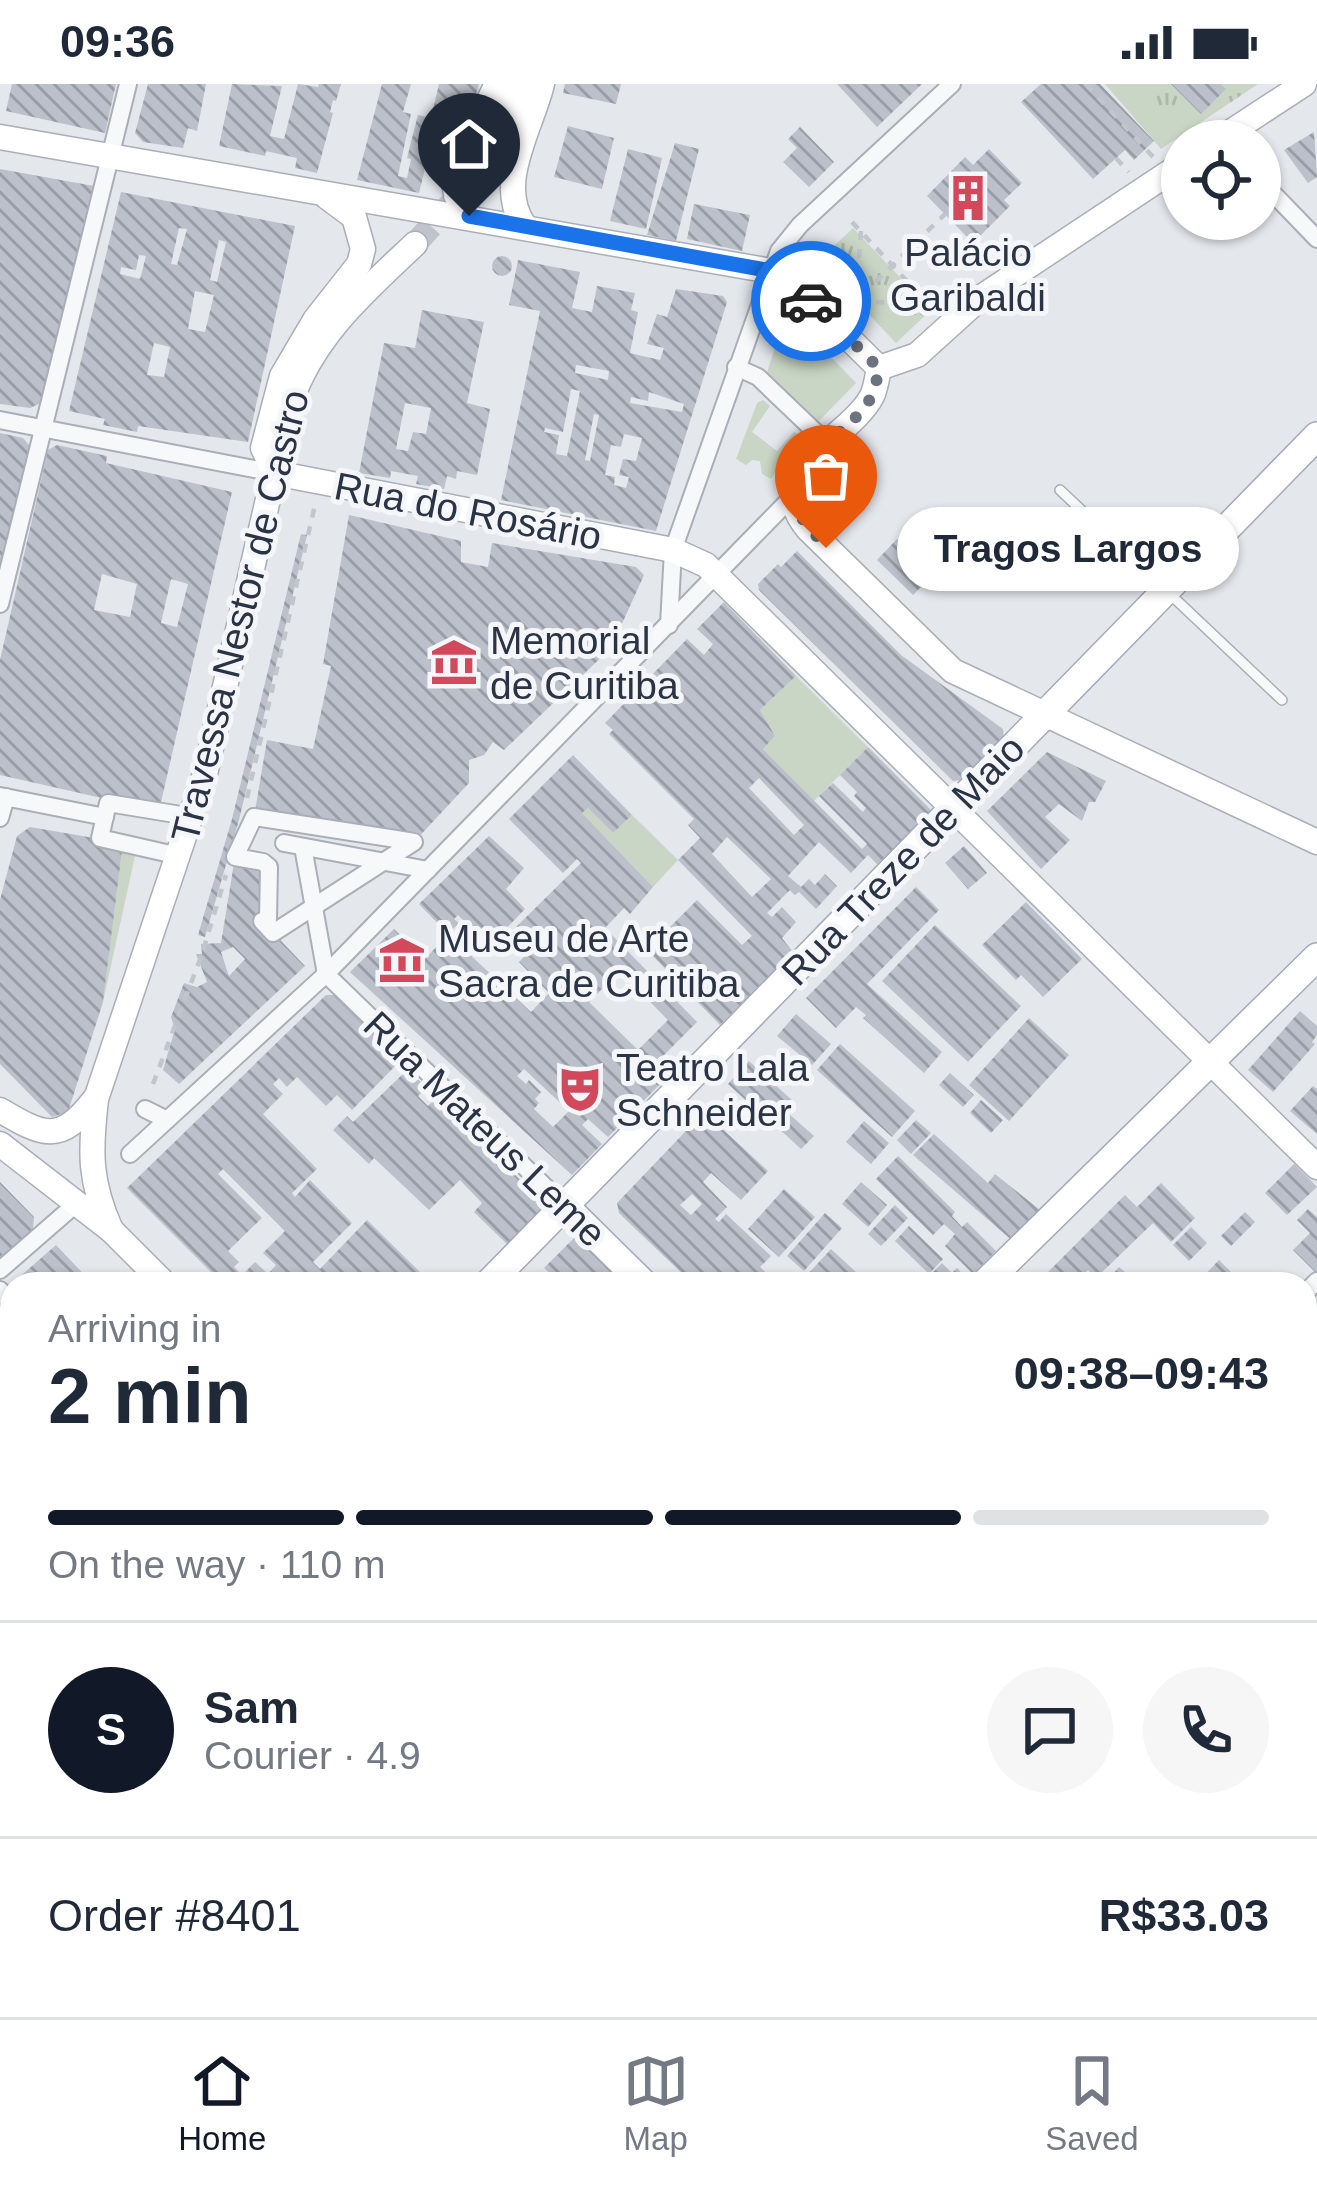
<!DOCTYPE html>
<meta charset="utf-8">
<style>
:root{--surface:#fff;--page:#f6f6f7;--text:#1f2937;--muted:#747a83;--line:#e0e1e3;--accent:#111827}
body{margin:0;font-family:Arial,sans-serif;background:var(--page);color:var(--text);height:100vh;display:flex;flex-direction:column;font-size:45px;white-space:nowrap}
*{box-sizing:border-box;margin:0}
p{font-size:39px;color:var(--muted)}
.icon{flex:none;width:66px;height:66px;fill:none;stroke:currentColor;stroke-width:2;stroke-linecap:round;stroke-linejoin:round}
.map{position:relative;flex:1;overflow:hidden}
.details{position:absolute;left:0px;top:1188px;width:1317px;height:747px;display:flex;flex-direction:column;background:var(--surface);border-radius:36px 36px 0 0;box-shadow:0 3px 9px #0004}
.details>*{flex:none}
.buttons{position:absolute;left:1161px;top:36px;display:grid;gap:24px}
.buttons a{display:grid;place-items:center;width:120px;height:120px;border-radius:50%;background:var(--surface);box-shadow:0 3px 9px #0004;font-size:60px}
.pin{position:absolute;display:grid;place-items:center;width:102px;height:102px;color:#fff;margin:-123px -51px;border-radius:50% 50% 50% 0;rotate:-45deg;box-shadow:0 0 12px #0007}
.pin .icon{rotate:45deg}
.courier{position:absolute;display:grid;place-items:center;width:120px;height:120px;margin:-60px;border:9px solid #1a73e8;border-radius:50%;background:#fff;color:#222;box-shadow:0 3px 15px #0007}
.bubble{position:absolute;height:84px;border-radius:42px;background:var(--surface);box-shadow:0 3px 9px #0004;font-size:39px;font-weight:800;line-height:84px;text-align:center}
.summary em{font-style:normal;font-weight:800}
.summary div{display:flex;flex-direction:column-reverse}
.summary{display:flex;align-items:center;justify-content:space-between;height:204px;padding:0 48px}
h1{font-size:78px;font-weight:800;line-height:90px}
.bar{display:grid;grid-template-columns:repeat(4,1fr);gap:18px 12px;align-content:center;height:144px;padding:0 48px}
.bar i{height:15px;border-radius:9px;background:var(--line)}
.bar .on{background:var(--accent)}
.bar p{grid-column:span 4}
.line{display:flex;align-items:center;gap:30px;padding:0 48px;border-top:3px solid var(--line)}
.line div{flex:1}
.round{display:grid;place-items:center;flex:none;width:126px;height:126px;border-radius:63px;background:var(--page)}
.status{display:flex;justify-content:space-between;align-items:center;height:84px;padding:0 60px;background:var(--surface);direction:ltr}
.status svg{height:33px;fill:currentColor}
.tab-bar{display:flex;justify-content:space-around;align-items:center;height:168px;border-top:3px solid var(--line);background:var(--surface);font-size:33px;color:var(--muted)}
.tab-bar a{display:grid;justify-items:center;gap:6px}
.tab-bar .on{color:var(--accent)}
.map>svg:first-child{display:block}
.green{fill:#c9d6c5}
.park{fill:url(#park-tufts)}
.building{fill:url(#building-back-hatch);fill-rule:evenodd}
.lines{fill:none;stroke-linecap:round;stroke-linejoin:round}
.secondary-tunnel{stroke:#bfc3cb;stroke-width:24;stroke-dasharray:24 12;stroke-linecap:butt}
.lane-casing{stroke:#a9aeb7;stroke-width:12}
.street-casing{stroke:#a9aeb7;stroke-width:20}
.secondary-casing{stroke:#a9aeb7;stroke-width:27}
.primary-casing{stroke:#a3abb8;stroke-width:30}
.path{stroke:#c2c5cb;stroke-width:4.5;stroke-dasharray:9 9;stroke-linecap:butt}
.lane{stroke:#f7f8fa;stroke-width:9}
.street{stroke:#f7f8fa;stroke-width:16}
.secondary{stroke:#fff;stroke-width:24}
.primary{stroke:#fff;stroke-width:27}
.done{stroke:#6c737f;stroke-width:12;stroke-dasharray:0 21.6}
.route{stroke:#1a73e8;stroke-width:15}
.labels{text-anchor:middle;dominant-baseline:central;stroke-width:10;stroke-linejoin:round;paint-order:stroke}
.poi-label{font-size:39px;fill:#2b3445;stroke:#f4f6f9;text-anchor:start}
.street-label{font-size:39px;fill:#2b3445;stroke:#f4f6f9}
</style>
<div class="status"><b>09:36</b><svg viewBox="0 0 49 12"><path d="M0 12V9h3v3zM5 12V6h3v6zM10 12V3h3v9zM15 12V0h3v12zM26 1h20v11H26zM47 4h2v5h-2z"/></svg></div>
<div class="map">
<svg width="1317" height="1933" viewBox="0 0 1317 1933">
<defs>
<pattern id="park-tufts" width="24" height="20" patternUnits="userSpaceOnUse" patternTransform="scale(3)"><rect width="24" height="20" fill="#c9d6c5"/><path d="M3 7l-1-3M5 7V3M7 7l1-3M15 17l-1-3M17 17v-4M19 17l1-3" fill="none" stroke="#adb8ab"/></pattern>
<pattern id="building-back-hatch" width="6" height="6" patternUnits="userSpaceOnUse" patternTransform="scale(3)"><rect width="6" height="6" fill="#bbc0ca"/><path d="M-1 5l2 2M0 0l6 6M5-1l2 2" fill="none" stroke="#989da6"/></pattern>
</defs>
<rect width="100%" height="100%" fill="#e4e7ec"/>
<g class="green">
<polygon points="802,243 856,299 817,339 766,291 780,249"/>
<polygon points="763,316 770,322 752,348 777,367 794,348 802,354 780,379 771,395 762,390 760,377 752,376 746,381 736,375 757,319"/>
<polygon points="796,592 868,663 814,717 763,665 775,652 760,626"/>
<polygon points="588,724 613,749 632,731 678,776 653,803 582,729"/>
<polygon points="123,759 135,772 103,918"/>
</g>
<g class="park">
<polygon points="1105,0 1258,0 1161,65"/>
<polygon points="853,144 931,226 896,259 818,177"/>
<polygon points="625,1923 838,1923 848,1933 606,1933"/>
</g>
<g class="building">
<polygon points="12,0 116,0 105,49 6,27"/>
<polygon points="148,0 206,0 197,47 188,44 183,64 143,58 135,49"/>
<polygon points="232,0 282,2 270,52 284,55 298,0 318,3 319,0 341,0 336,17 333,16 330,28 333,29 317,89 295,84 297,74 266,67 265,72 219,62"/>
<polygon points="382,0 411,0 403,28 411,30 398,92 407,94 411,75 407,74 418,31 431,34 439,0 479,0 469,33 462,41 437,36 419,109 357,96"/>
<polygon points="565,0 621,0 616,20 563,9"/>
<polygon points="837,0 922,0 877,43"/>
<polygon points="1041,0 1100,0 1154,57 1134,76 1125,66 1093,95 1021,18"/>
<polygon points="1171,0 1221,0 1226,5 1201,30"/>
<polygon points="568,42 614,54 602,105 554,93"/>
<polygon points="800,43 834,78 809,103 783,78 797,64 788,55"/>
<polygon points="1314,48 1317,93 1308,99 1284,66"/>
<polygon points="675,59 699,65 676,157 647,151"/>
<polygon points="628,65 662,74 646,145 610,137"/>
<polygon points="989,65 1022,99 1004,116 1010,122 973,159 927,112 965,73 973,81"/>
<polygon points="0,85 94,102 45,317 30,324 0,320"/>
<path d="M121,108l174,34 -47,216 -110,-16 -1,6 -34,-7 2,-6 -36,-8zM179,144l8,1 -10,36 -6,-1zM219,156l7,2 -9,40 -7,-2zM139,171l7,1 -6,23 -20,-5 1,-7 15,3zM195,207l19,4 -9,37 -17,-3zM154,259l16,4 -6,30 -17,-2z"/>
<polygon points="694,120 750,131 742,167 687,155"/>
<circle cx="502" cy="182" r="10"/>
<path d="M518,176l62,12 -8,36 20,4 5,-26 38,7 -4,17 7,2 -8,41 30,7 4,-12 -17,-4 10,-30 10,3 9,-28 47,7 4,6 -71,229 -155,-31 39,-189 -31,-6zM576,281l33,6 -1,9 -33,-7zM571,305l9,2 -13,65 -11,-2 3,-19 -15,-3 1,-4 18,4zM649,308l35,12 -2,8 -52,-9 1,-6 17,4zM594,330l5,1 -9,46 -5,-1zM624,350l18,4 -6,23 -13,-2 -4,16 10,2 -3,11 -12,-3 1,-8 -10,-2 6,-30 10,2z"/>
<path d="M422,226l62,12 -17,81 23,6 -13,66 -20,-4 -1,8 -9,-3 -3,13 -28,-5 2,-8 -27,-5 -1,7 -31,-5 25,-130 31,5zM405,319l26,5 -5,26 -13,-2 -5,19 -12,-2z"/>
<polygon points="0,349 23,354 33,366 0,486"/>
<path d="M57,361l50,11 -1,7 126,29 -73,319 -159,-36v-115l48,-210zM102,490l35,10 -7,33 -36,-7zM171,495l17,5 -11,43 -16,-4z"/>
<polygon points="349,431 461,457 461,478 488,483 492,459 636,483 644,491 611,564 504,666 493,658 484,671 469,676 469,699 414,758 254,733 267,656 313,665 331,582 323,580"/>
<polygon points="301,450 307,451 239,736 205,853 198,851 232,735"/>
<polygon points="897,455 933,491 913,511 877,476"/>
<polygon points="797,467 901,571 1003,645 1004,655 963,696 953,697 759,506 758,500 778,480 781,483"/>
<path d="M724,518l72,74 -36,34 15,26 -12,13 99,100 5,-5 -48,-48 14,-13 30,29 3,-4 -12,-12 3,-4 -17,-17 28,-28 62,62v9l-48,51 -14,-14 -17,18 -32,-31 -31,34 13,11 8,-8 6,6 10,-11 12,12 -21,23 -17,-17 -4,3 -5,-5 -23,23 5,4 10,-10 14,15 -14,16 11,14 -73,73 -73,-75 50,-50 45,45 10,-9 -74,-76 22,-22 -12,-13 6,-6 -85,-85 4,-4 -8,-7 82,-84 17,16 9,-11 -16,-15zM759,694l45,47 -10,10 -45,-47zM727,753l44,42 -19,18 -40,-43z"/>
<polygon points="1047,668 1106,697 1095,718 1089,718 1082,737 1059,720 1045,733 1070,756 1041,785 987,727"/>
<path d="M573,671l59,60 -19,18 -25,-25 -6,5 71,74 -23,27 -6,-6 -19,20 92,94 -43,43 13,12 -59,60 -20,-18 -6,6 20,19 -30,31 -222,-203 44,-43 31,30 23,-25 83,78 18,-19 -30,-31 14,-15 -18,-19 66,-65 -4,-4 -14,14 -54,-54zM620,887l48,49 -30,30 -49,-48zM524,985l45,42 -16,16 -19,-18 5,-6 -4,-4 6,-7 -12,-12 -3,4 -9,-8z"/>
<polygon points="30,743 123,759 103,918 68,1028 52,1033 0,980 0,816 17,752"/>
<polygon points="489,752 524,784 506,805 525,825 489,862 458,831 454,835 459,839 448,850 419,820"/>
<polygon points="964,762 987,789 968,805 945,779"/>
<path d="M235,773l28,5 -1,59 43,45 -126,118 -16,-14 12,-41 -4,-12 13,-34 13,4 10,-5 -11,-28h6l-1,-10 20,-1zM233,863l12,12 -16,17 -8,-24z"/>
<polygon points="916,803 939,826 867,900 942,968 924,989 863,934 866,931 856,923 836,944 806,914"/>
<polygon points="1026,818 1082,875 1043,913 1021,891 1016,896 982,861"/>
<polygon points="935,841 1021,922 968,978 882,897"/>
<path d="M326,911h8l66,66 -48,49 -15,-15 -11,11 -29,-29 -10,10 -8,-9 -6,6 10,10 -20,20 54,55 -25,24 3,4 15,-17 42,43 -39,39 7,7 47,-49 65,64h-209l-96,-96zM223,1085l62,62 -22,22 13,12 -8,9 -13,-12 -13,13 -8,-8 5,-5 -11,-11 34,-33 -44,-44z"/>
<polygon points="1300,927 1317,942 1317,951 1312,958 1315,960 1273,1008 1248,986"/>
<polygon points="796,930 831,960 812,981 777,952"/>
<polygon points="1029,934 1069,971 1009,1037 969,1001"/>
<polygon points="840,960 915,1027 892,1053 817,986"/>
<polygon points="749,977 794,1018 773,1041 728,1000"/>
<polygon points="407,986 427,1004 418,1012 428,1022 436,1014 546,1121 508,1161 474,1128 482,1119 460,1096 429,1126 374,1074 369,1080 333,1046 347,1032 353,1038"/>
<polygon points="950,989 974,1011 963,1023 939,1001"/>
<polygon points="1313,1002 1317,1005 1317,1050 1290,1027"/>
<polygon points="981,1016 1003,1036 991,1049 970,1029"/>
<path d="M704,1028l64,59 -27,29 -30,-27 -8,9 24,25 -12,12 4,3 7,-8 45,42 -11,11 18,17h-85l-74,-71 -2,-10zM692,1110l10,10 -11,11 -11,-10z"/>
<polygon points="788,1029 814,1052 801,1065 776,1042"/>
<polygon points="916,1036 931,1049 911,1070 897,1056"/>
<polygon points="864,1037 889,1059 871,1080 846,1058"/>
<polygon points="934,1050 988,1099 995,1090 1040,1126 1014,1158 913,1071"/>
<polygon points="898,1072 955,1128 952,1132 962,1143 967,1138 996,1167 973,1190 945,1162 955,1150 944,1140 933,1151 876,1095"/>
<polygon points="1294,1080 1317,1103 1287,1131 1265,1109"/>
<polygon points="0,1098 34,1133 33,1145 0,1173"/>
<polygon points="861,1098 887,1121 868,1143 842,1120"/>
<polygon points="1161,1099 1195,1134 1171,1158 1153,1139 1096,1194 1088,1186 1073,1200 1036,1200 1125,1111 1137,1123"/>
<polygon points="784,1105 815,1133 779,1173 748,1145"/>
<polygon points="895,1121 908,1134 881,1162 868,1150"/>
<polygon points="1308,1125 1317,1133 1317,1190 1293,1166 1310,1149 1297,1136"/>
<polygon points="1245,1128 1255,1138 1231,1162 1221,1152"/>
<polygon points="825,1129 842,1144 804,1187 787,1172"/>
<polygon points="909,1142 943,1175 929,1190 895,1157"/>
<polygon points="1191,1143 1207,1159 1189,1177 1173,1161"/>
<polygon points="576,1152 616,1191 607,1200 561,1200 544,1184"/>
<polygon points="56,1161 93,1200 12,1200 12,1329 0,1315 0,1210"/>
<polygon points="831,1165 869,1200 817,1200 807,1191"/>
<polygon points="1219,1176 1243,1200 1196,1200"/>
<polygon points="942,1179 952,1189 957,1184 972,1200 940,1200 930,1191"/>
<polygon points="1119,1183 1139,1200 1104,1200"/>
<polygon points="0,1333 12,1347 12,1636 0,1630"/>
<polygon points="1305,1632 1317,1643 1317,1665 1305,1655"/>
<polygon points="12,1726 12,1861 0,1883 0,1753 4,1749 0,1739"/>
<polygon points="1305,1895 1317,1907 1317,1933 1218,1933 1228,1923 1305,1923"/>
<polygon points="4,1919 22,1928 25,1923 117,1923 112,1933 0,1933"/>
<polygon points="190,1923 197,1923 205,1931 211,1926 224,1933 180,1933"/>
<polygon points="302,1923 359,1923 354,1933 292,1933"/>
<polygon points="363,1923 454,1923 473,1933 381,1933"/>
<polygon points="1054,1923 1100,1923 1091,1933 1065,1933"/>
</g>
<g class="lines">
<polyline class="secondary-tunnel" points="415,160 477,91"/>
<defs>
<polyline id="lane" points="1060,406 1282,616"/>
<g id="street">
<polyline points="1260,96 1317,155"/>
<polyline points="736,283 758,293 827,359"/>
<polyline points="0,336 275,389"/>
<polyline points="0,520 128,0"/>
<polyline points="669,541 673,466 779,167 800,141 952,0"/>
<polyline points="0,712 105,733"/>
<polygon points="254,733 396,755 414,758 273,849 262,837 268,835 269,783 263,778 235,773"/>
<polyline points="0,734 6,713"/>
<polyline points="284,759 428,786"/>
<polyline points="303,763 326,890"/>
<polyline points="179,772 100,754 108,719 193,733"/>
<polyline points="326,890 565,1122"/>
<polyline points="145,1025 167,1036"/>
<polyline points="130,1070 326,890 792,413"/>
<polyline points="0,1186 77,1119"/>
<polyline points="0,1206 12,1221"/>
<polyline points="1305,1209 1317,1197"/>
<polyline points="595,1933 602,1923"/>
</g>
<g id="secondary">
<polyline points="0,53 771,187 797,203 879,284"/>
<polyline points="1217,57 1304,0"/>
<polyline points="477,91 503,48 520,0"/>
<polyline points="469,132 456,111 453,89 497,0"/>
<path d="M524,141c-29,-41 7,-96 18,-141"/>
<path d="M879,284c-2,9 -3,20 -7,28 -23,44 -114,73 -64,133l145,142 364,171"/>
<polyline points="879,284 917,271 980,214 1182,80"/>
<polyline points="275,389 673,466 706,481 1317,1083"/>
<polyline points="275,389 263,364 282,292 315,236 359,180 363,165 354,133 327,113"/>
<path d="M0,1026c44,26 60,34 94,-10"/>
<polyline points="0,1060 111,1146 165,1200"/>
<path d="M111,1146c-22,-49 -21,-79 -15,-131l109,-325 85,-371c24,-68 74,-111 125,-159"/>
<polyline points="0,1660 12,1666"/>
<polyline points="497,1923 516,1933"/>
<polyline points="877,1923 887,1933"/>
</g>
<g id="primary">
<polyline points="565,1122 644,1200"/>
<polyline points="488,1200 1317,352"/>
<polyline points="984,1200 1317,873"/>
<polyline points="0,1700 12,1687"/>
<polyline points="1305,1742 1317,1729"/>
<polyline points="1305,1790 1317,1777"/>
<polyline points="1305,1851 1317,1863"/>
<polyline points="239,1933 249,1923"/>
<polyline points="1128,1933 1137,1923"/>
<polyline points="1172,1933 1182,1923"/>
</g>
</defs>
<use href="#lane" class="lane-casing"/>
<use href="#street" class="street-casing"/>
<use href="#secondary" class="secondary-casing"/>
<use href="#primary" class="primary-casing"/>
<g class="path">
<polyline points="1086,0 1155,75"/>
<polyline points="1116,74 1129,88"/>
<polyline points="852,138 930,222"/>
<polyline points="861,147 856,217 929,221"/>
<polyline points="850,223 945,130"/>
<polyline points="247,714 315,421"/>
<polyline points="153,1000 202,870 226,791"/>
<polyline points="790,1923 798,1933"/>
<polyline points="626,1931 737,1933"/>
<polyline points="742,1933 749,1923"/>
</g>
<use href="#lane" class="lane"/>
<use href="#street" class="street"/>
<use href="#secondary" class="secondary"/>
<use href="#primary" class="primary"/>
</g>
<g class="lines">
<path class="done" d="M811,217l68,67c-2,8 -3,19 -7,27 -19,41 -87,59 -78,113l32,40"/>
<polyline class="route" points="469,132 771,187 785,194 811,217"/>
</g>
<defs>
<symbol id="building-bare" viewBox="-9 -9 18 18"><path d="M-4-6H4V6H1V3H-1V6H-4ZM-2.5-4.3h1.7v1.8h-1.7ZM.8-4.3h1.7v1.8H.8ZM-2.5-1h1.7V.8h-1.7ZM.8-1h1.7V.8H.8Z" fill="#d1495b" stroke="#f4f6f9" stroke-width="2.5" paint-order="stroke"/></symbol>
<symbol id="museum-bare" viewBox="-9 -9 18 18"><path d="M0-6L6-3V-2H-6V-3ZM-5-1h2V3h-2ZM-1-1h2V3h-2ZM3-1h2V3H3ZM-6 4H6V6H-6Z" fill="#d1495b" stroke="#f4f6f9" stroke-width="2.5" paint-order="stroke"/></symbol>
<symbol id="theatre-bare" viewBox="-9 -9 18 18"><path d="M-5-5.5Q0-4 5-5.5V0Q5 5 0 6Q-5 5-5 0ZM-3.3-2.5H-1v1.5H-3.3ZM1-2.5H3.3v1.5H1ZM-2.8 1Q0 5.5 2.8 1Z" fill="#d1495b" stroke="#f4f6f9" stroke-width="2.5" paint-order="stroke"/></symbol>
</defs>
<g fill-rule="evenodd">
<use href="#building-bare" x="935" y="81" width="66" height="66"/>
<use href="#museum-bare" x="421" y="545" width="66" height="66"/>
<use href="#museum-bare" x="369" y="843" width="66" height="66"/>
<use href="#theatre-bare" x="547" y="972" width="66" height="66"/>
</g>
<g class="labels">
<g class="poi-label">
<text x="968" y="168" text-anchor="middle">Palácio<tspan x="968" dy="45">Garibaldi</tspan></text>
<text x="490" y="556">Memorial<tspan x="490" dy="45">de Curitiba</tspan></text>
<text x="438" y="854">Museu de Arte<tspan x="438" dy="45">Sacra de Curitiba</tspan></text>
<text x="616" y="983">Teatro Lala<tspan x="616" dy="45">Schneider</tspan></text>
</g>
<g class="street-label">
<text transform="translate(468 427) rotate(11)">Rua do Rosário</text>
<text transform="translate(240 532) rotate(-76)">Travessa Nestor de Castro</text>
<text transform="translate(903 776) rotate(-46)">Rua Treze de Maio</text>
<text transform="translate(485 1045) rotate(44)">Rua Mateus Leme</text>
</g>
</g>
</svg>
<div class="buttons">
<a><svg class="icon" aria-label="locate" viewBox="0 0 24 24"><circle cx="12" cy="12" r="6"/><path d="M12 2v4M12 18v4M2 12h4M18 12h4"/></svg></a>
</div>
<div class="pin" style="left:826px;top:464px;background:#ea580c"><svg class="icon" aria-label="bag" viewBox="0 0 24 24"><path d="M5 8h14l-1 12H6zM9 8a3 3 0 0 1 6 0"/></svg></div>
<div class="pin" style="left:469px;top:132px;background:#1f2937"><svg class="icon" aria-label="home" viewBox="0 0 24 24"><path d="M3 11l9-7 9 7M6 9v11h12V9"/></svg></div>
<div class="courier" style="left:811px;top:217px"><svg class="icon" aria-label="car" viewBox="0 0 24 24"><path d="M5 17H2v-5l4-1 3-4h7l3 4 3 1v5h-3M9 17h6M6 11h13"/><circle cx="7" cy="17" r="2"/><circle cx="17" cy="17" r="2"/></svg></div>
<div class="bubble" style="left:897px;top:423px;width:342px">Tragos Largos</div>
<section class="details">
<div class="summary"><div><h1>2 min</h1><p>Arriving in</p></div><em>09:38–09:43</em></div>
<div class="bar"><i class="on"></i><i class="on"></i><i class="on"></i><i></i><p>On the way · 110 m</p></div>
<div class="line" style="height:216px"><b class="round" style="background:var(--accent);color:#fff">S</b><div><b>Sam</b><p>Courier · 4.9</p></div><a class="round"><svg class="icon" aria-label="chat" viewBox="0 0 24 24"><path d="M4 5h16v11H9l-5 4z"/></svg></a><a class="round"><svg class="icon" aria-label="phone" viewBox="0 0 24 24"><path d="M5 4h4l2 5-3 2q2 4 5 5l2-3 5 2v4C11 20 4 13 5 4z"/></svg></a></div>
<div class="line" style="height:156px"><div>Order #8401</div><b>R$33.03</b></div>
</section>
</div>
<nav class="tab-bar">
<a class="on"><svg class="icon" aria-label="home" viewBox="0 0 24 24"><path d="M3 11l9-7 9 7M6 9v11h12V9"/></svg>Home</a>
<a><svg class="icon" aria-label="map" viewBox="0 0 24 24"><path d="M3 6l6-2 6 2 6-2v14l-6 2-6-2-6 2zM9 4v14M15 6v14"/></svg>Map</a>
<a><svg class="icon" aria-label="saved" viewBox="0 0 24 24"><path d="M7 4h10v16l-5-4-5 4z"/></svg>Saved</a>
</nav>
